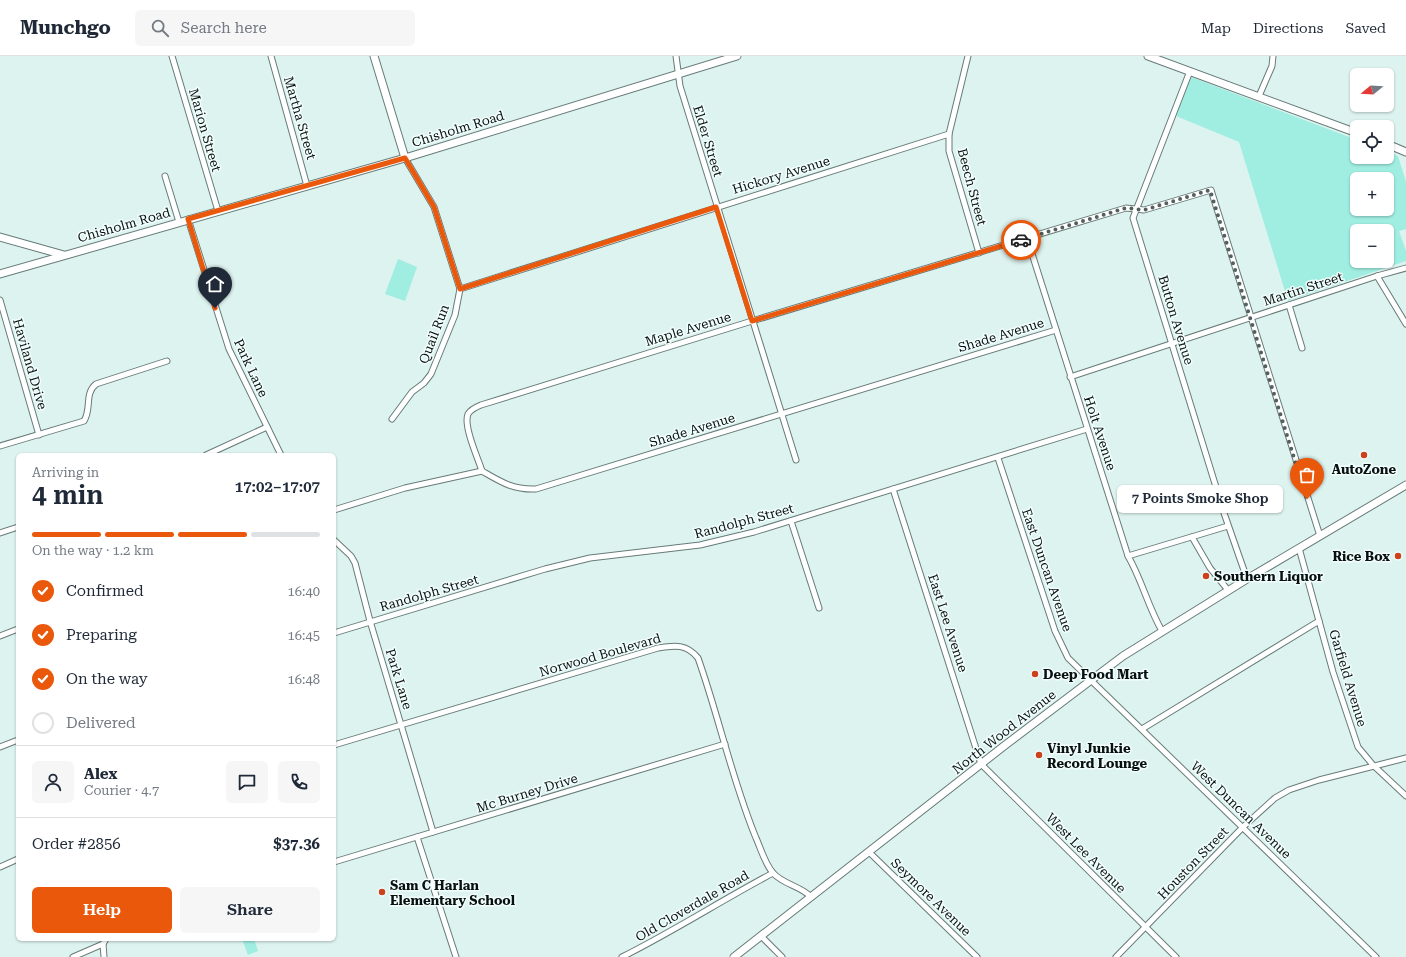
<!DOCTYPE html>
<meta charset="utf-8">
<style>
:root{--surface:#fff;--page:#f6f6f7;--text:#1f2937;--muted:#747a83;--line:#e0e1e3;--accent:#ea580c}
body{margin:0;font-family:"Roboto Serif",serif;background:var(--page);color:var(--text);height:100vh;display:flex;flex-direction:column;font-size:15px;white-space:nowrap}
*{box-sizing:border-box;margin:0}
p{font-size:13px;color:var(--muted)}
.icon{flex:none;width:22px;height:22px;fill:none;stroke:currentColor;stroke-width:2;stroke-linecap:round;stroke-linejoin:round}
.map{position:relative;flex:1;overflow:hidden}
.details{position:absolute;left:16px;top:397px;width:320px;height:488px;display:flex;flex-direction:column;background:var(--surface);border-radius:6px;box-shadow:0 1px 3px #0004}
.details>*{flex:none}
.needle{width:26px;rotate:252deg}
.tools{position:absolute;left:1350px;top:12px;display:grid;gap:8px}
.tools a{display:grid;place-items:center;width:44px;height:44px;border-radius:6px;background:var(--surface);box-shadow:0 1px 3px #0004;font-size:20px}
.pin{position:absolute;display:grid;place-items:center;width:34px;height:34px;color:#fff;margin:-41px -17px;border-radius:50% 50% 50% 0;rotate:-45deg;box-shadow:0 0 4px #0007}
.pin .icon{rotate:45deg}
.courier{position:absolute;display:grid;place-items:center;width:40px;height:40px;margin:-20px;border:3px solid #ea580c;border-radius:50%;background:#fff;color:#222;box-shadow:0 1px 5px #0007}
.bubble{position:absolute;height:28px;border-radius:6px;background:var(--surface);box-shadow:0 1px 3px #0004;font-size:13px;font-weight:600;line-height:28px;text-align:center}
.headline em{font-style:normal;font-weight:600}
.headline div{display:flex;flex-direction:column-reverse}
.headline{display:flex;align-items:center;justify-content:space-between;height:68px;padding:0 16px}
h1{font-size:26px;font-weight:600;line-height:30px}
.bar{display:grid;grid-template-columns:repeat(4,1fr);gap:6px 4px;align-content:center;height:48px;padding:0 16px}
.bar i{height:5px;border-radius:3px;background:var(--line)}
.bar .active{background:var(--accent)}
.bar p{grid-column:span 4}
.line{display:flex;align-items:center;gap:10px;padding:0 16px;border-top:1px solid var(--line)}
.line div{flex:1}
.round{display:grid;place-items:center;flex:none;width:42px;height:42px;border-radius:6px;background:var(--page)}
ol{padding:0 16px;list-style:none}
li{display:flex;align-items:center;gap:12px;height:44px}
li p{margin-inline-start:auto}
li .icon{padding:4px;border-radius:50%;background:var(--accent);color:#fff;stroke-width:4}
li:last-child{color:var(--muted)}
li i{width:22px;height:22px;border:2px solid var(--line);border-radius:50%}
.action{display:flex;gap:8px;margin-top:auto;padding:8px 16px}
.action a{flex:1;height:46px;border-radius:6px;background:var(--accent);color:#fff;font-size:16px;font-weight:600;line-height:46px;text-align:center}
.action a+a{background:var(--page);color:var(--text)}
header{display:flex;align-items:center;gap:24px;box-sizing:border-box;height:56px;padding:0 20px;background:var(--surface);border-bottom:1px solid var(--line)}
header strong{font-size:19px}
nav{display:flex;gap:22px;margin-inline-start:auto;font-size:14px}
.search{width:280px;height:36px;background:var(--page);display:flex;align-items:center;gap:10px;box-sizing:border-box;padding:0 14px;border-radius:6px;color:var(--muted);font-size:15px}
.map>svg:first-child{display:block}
.green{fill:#a0ede2;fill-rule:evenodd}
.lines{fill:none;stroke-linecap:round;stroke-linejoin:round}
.street-casing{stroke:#677b78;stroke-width:7}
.secondary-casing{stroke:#677b78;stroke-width:9}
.street{stroke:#fff;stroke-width:5}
.secondary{stroke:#fff;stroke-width:7}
.done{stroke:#53605e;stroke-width:4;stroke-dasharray:0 7.2}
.route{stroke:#ea580c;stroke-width:5}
.poi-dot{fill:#ca411b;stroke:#f1fefc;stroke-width:1.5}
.labels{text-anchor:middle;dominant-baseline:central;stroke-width:3;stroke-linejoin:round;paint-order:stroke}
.street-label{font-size:13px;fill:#091110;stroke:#f1fefc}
.poi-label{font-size:13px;font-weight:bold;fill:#091110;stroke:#f1fefc;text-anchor:start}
</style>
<header>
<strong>Munchgo</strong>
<div class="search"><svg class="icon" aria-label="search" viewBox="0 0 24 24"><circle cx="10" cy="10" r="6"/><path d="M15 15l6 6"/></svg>Search here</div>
<nav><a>Map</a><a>Directions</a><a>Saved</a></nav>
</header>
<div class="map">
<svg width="1406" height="901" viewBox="0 0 1406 901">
<rect width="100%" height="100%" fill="#ddf3ef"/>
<g class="green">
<path d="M1191,21l166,63v17h30v-6l11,5 8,26v47l-7,2 7,20v10l-118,40 -49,-159 -63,-26zM1357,123h30v30h-30zM1357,175h30v30h-30z"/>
<polygon points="398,203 417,211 405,245 385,238"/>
<polygon points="242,883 254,883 258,895 248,899"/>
</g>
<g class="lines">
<defs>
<g id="street">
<polyline points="172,0 218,155"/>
<polyline points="271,0 307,130"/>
<polyline points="676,0 680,30 796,404"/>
<polyline points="968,0 949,78 949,95 979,197"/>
<polyline points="1190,15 1133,162 1224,457 1247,523"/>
<polyline points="1259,40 1272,10 1273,0"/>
<polyline points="165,120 179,166"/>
<polyline points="188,163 229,293 281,399"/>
<path d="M1027,182l101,318c14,24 20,51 34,75"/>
<polyline points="1377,220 1406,268"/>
<polyline points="460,233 949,78"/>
<polyline points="0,244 39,379"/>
<polyline points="1289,249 1302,292"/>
<polyline points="1070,321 1377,220 1406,212"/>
<polyline points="392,363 412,336 424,327 431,318 455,259 460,233 434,151 405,102"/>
<path d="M0,390l84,-25c8,-13 0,-27 12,-37l71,-23"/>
<polyline points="206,399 267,371"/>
<polyline points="998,402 1055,575 1068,602 1376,901"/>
<path d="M482,415c-4,-13 -19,-45 -14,-57 3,-5 8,-7 13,-9l271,-84 374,-113 18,2 67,-20 109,346"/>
<polyline points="893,433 981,708 1176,901"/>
<path d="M334,454l71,-22 77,-17c19,11 31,19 54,18l520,-159"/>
<polyline points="791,465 819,552"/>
<polyline points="0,477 18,471"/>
<polyline points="1192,481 1210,512 1228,534"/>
<polyline points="334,484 351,500 355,507 370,565 433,776"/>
<polyline points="1299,492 1333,616 1358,691 1373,709 1406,740"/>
<polyline points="1128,500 1228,470"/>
<polyline points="334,577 545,513 590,502 700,489 754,476 1087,373"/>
<polyline points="0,580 18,573"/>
<polyline points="1142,673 1319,565"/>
<path d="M334,689l324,-97c17,-3 29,-4 40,10 21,59 34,122 58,180 5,11 9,26 17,35 11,12 28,13 38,24"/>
<polyline points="0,691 18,684"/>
<polyline points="417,781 456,901"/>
<polyline points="869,796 977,901"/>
<polyline points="334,806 725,688"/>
<polyline points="0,811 18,803"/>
<polyline points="761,880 782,901"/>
<polyline points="103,888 104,901"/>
<polyline points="73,901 103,888 106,883"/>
<path d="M622,901c52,-26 100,-57 151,-84"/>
<polyline points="1116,901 1243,771 1275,742 1289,734 1319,724 1406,702"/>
</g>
<g id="secondary">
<polyline points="374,0 405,102"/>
<polyline points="1148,0 1357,77"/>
<polyline points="1387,88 1406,96"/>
<polyline points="0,181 64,199"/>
<polyline points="0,218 405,102 737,0"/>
<polyline points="734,901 1004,690 1123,600 1247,523 1406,429"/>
</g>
</defs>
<use href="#street" class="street-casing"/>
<use href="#secondary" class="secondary-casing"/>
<use href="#street" class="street"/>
<use href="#secondary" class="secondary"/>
</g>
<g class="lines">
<polyline class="done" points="1021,184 1126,152 1144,154 1210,134 1307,443"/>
<polyline class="route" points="215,252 188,163 405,102 434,151 460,233 716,151 752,265 1021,184"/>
</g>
<g class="poi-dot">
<circle cx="1364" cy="399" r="4"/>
<circle cx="1398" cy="500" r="4"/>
<circle cx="1206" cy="520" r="4"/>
<circle cx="1035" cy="618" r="4"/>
<circle cx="1039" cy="699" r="4"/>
<circle cx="382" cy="836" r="4"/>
</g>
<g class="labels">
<g class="street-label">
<text transform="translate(300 62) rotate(74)">Martha Street</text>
<text transform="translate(458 73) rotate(-17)">Chisholm Road</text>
<text transform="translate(205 74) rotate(74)">Marion Street</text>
<text transform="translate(708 85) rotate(73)">Elder Street</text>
<text transform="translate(781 119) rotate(-17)">Hickory Avenue</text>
<text transform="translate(972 131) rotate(75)">Beech Street</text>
<text transform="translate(124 169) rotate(-16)">Chisholm Road</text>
<text transform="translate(1303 233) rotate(-18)">Martin Street</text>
<text transform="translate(1176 264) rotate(73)">Button Avenue</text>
<text transform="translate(688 273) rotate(-17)">Maple Avenue</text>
<text transform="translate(434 278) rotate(-69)">Quail Run</text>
<text transform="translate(1001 279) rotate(-17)">Shade Avenue</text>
<text transform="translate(30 308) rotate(74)">Haviland Drive</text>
<text transform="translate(251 312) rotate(65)">Park Lane</text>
<text transform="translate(692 374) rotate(-17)">Shade Avenue</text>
<text transform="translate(1100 377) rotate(72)">Holt Avenue</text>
<text transform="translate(744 465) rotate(-15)">Randolph Street</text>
<text transform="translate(1047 514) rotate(71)">East Duncan Avenue</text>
<text transform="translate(429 537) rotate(-16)">Randolph Street</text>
<text transform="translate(948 567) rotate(72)">East Lee Avenue</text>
<text transform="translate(600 599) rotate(-16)">Norwood Boulevard</text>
<text transform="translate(1348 622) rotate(73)">Garfield Avenue</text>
<text transform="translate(399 623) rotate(73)">Park Lane</text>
<text transform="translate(1004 676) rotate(-38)">North Wood Avenue</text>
<text transform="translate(527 737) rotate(-17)">Mc Burney Drive</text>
<text transform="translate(1241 754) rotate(44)">West Duncan Avenue</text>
<text transform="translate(1086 797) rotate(45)">West Lee Avenue</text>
<text transform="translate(1193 807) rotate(-46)">Houston Street</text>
<text transform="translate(931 841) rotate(44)">Seymore Avenue</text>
<text transform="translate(692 850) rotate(-30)">Old Cloverdale Road</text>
</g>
<g class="poi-label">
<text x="1364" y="413" text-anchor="middle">AutoZone</text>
<text x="1390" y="500" text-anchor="end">Rice Box</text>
<text x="1214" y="520">Southern Liquor</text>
<text x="1043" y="618">Deep Food Mart</text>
<text x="1047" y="692">Vinyl Junkie<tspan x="1047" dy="15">Record Lounge</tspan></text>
<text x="390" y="829">Sam C Harlan<tspan x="390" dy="15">Elementary School</tspan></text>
</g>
</g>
</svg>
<div class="tools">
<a><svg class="needle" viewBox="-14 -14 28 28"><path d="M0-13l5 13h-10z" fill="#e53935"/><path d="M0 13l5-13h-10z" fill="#747a83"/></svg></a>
<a><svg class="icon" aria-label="locate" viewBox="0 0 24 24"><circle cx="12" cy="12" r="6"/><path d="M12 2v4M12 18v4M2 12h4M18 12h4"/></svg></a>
<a>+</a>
<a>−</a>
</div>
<div class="pin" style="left:1307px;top:443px;background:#ea580c"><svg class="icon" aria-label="bag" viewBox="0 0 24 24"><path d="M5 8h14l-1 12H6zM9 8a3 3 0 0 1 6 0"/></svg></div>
<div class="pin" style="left:215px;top:252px;background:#1f2937"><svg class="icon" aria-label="home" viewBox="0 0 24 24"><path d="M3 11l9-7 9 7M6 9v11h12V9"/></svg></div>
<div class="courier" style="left:1021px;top:184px"><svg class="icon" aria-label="car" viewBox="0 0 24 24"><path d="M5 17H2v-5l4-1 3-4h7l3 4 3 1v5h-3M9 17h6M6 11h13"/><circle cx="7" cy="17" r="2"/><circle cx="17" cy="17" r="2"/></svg></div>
<div class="bubble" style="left:1117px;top:429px;width:166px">7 Points Smoke Shop</div>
<section class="details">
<div class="headline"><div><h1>4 min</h1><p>Arriving in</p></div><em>17:02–17:07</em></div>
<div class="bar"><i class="active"></i><i class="active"></i><i class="active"></i><i></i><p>On the way · 1.2 km</p></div>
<ol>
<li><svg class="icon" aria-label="check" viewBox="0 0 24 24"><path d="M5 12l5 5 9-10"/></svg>Confirmed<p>16:40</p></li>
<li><svg class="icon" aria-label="check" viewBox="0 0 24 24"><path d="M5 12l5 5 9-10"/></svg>Preparing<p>16:45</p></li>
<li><svg class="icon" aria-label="check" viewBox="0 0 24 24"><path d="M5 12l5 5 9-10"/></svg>On the way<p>16:48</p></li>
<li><i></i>Delivered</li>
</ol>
<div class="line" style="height:72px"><a class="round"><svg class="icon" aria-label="person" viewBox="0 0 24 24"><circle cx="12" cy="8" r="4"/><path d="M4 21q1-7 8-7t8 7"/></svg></a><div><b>Alex</b><p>Courier · 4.7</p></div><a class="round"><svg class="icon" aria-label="chat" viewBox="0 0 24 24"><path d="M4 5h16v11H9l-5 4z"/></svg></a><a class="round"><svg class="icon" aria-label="phone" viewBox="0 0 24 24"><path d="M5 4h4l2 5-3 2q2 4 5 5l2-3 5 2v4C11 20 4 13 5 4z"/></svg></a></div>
<div class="line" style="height:52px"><div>Order #2856</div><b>$37.36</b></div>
<div class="action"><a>Help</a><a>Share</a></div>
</section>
</div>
